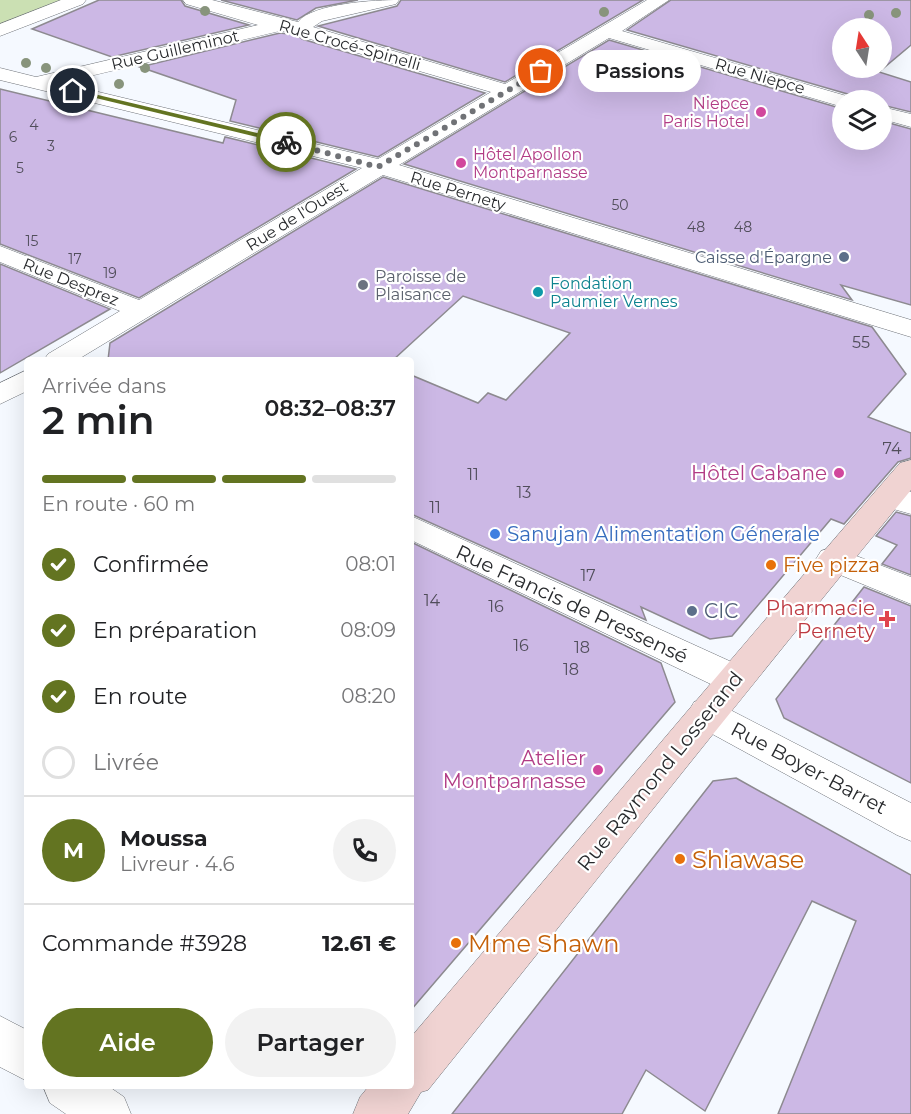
<!DOCTYPE html>
<html lang="fr">
<meta charset="utf-8">
<style>
:root{--surface:#fff;--page:#f2f2f2;--text:#202124;--muted:#757577;--line:#e0e0e0;--accent:#637421}
body{margin:0;font-family:Montserrat,sans-serif;background:var(--page);color:var(--text);height:100vh;display:flex;flex-direction:column;font-size:22px;white-space:nowrap}
*{box-sizing:border-box;margin:0}
p{font-size:20px;color:var(--muted)}
.icon{flex:none;width:33px;height:33px;fill:none;stroke:currentColor;stroke-width:2;stroke-linecap:round;stroke-linejoin:round}
.map{position:relative;flex:1;overflow:hidden}
.panel{position:absolute;left:24px;top:357px;width:390px;height:732px;display:flex;flex-direction:column;background:var(--surface);border-radius:6px;box-shadow:0 6px 24px #0002}
.panel>*{flex:none}
.needle{width:39px;rotate:348deg}
.controls{position:absolute;left:832px;top:18px;display:grid;gap:12px}
.controls a{display:grid;place-items:center;width:60px;height:60px;border-radius:50%;background:var(--surface);box-shadow:0 6px 24px #0002;font-size:30px}
.pin{position:absolute;display:grid;place-items:center;width:51px;height:51px;color:#fff;margin:-26px;border:3px solid #fff;border-radius:50%;box-shadow:0 2px 6px #0007}
.courier{position:absolute;display:grid;place-items:center;width:60px;height:60px;margin:-30px;border:4px solid #637421;border-radius:50%;background:#fff;color:#222;box-shadow:0 2px 8px #0007}
.bubble{position:absolute;height:42px;border-radius:21px;background:var(--surface);box-shadow:0 6px 24px #0002;font-size:20px;font-weight:600;line-height:42px;text-align:center}
.summary em{font-style:normal;font-weight:600}
.summary div{display:flex;flex-direction:column-reverse}
.summary{display:flex;align-items:center;justify-content:space-between;height:102px;padding:0 18px}
h1{font-size:39px;font-weight:600;line-height:45px}
.bar{display:grid;grid-template-columns:repeat(4,1fr);gap:9px 6px;align-content:center;height:72px;padding:0 18px}
.bar i{height:8px;border-radius:4px;background:var(--line)}
.bar .on{background:var(--accent)}
.bar p{grid-column:span 4}
.line{display:flex;align-items:center;gap:15px;padding:0 18px;border-top:2px solid var(--line)}
.line div{flex:1}
.round{display:grid;place-items:center;flex:none;width:63px;height:63px;border-radius:32px;background:var(--page)}
ol{padding:0 18px;list-style:none}
li{display:flex;align-items:center;gap:18px;height:66px}
li p{margin-inline-start:auto}
li .icon{padding:6px;border-radius:50%;background:var(--accent);color:#fff;stroke-width:4}
li:last-child{color:var(--muted)}
li i{width:33px;height:33px;border:3px solid var(--line);border-radius:50%}
.button{display:flex;gap:12px;margin-top:auto;padding:12px 18px}
.button a{flex:1;height:69px;border-radius:36px;background:var(--accent);color:#fff;font-size:24px;font-weight:600;line-height:69px;text-align:center}
.button a+a{background:var(--page);color:var(--text)}
.map>svg:first-child{display:block}
.green{fill:#cbe0b3}
.building{fill:#ccb8e5;stroke:#8d8a90;stroke-width:1.5;fill-rule:evenodd}
.lines{fill:none;stroke-linecap:round;stroke-linejoin:round}
.street-casing{stroke:#6e7278;stroke-width:1}
.secondary-casing{stroke:#6e7278;stroke-width:1}
.street{fill:#fff;fill-rule:evenodd}
.secondary{fill:#f0d3d2;fill-rule:evenodd}
.tree{fill:#88947c}
.route{fill:#637421}
.done{stroke:#707276;stroke-width:6;stroke-dasharray:0 10.8}
.hotel-dot{fill:#d1479c;stroke:#fff;stroke-width:2}
.service-dot{fill:#5c6f8a;stroke:#fff;stroke-width:2}
.worship-dot{fill:#6b7280;stroke:#fff;stroke-width:2}
.culture-dot{fill:#0f9aa8;stroke:#fff;stroke-width:2}
.shop-dot{fill:#3f7fe0;stroke:#fff;stroke-width:2}
.food-dot{fill:#e8710a;stroke:#fff;stroke-width:2}
.health-dot{fill:#e0444e;stroke:#fff;stroke-width:2}
.labels{text-anchor:middle;dominant-baseline:central;stroke-width:4.5;stroke-linejoin:round;paint-order:stroke}
.far-number-label{font-size:14px;fill:#514e5b}
.far-street-label{font-size:16px;fill:#282a2d;stroke:#fff}
.far-hotel-label{font-size:16px;fill:#b23c85;stroke:#fff;text-anchor:end}
.far-service-label{font-size:16px;fill:#4e5e75;stroke:#fff;text-anchor:end}
.far-worship-label{font-size:16px;fill:#5b616d;stroke:#fff;text-anchor:start}
.far-culture-label{font-size:16px;fill:#0d838f;stroke:#fff;text-anchor:start}
.number-label{font-size:16px;fill:#514e5b}
.hotel-label{font-size:20px;fill:#b23c85;stroke:#fff;text-anchor:end}
.shop-label{font-size:20px;fill:#366cbe;stroke:#fff;text-anchor:start}
.food-label{font-size:20px;fill:#c56008;stroke:#fff;text-anchor:start}
.street-label{font-size:20px;fill:#282a2d;stroke:#fff}
.health-label{font-size:20px;fill:#be3a42;stroke:#fff;text-anchor:end}
.service-label{font-size:20px;fill:#4e5e75;stroke:#fff;text-anchor:start}
.near-food-label{font-size:24px;fill:#c56008;stroke:#fff;text-anchor:start}
</style>
<div class="map">
<svg width="911" height="1114" viewBox="0 0 911 1114">
<rect width="100%" height="100%" fill="#f5f9ff"/>
<polygon class="green" points="0,0 86,0 0,33"/>
<g class="building">
<polygon points="99,0 181,0 185,6 249,25 112,57 32,29"/>
<polygon points="221,0 358,0 316,8 297,20"/>
<polygon points="401,0 643,0 505,82 318,26 397,6"/>
<path d="M671,0h240v45l-32,27 32,10v30l-29,-7v-5h-27l-4,-5 -224,-65zM843,28h39v40h-39z"/>
<polygon points="280,33 297,35 302,39 485,93 378,157 230,121 236,100 140,67"/>
<polygon points="609,40 843,109 843,140 882,140 882,121 911,129 911,305 841,285 852,300 404,164"/>
<polygon points="0,89 223,143 225,137 356,169 139,298 0,244"/>
<polygon points="383,177 872,327 906,374 868,417 911,433 911,458 898,462 844,524 831,519 732,636 710,639 641,607 646,620 411,514 411,375 478,403 488,393 506,400 570,333 463,296 393,360 108,360 110,343"/>
<polygon points="0,264 110,309 0,373"/>
<polygon points="896,512 911,516 911,575 882,564 897,545 876,536"/>
<polygon points="411,542 661,663 675,702 411,1010"/>
<polygon points="864,587 911,606 911,783 784,718 776,699"/>
<polygon points="736,778 911,875 911,1114 778,1114 856,921 812,901 705,1111 646,1070 622,1114 452,1114 713,781"/>
</g>
<g class="lines">
<defs>
<g id="street">
<polygon points="61,0 86,0 83,4 0,36 0,24"/>
<path d="M183,0h29l86,22c15,-19 78,-22 101,-22l-3,4 -74,17 -9,6 192,57 142,-84h22l-47,31 228,66 3,3h-10v7l-7,-2 -227,-67 -210,127 512,155v17l-528,-162 -306,185h-33l4,-6 72,-43 -120,-49v-16l139,54 223,-132 -362,-88v-12l36,9 222,-52 -72,-21zM280,31l18,2 5,4 188,55 -113,67 -317,-76z"/>
<polygon points="882,107 911,114 911,127 882,119"/>
<polygon points="27,370 27,391 0,404 0,383"/>
<polygon points="890,486 911,492 911,514 879,505 874,497 879,489"/>
<polygon points="411,516 747,669 752,679 747,689 734,693 721,689 411,540"/>
<polygon points="833,547 911,577 911,604 821,567 816,559 821,551"/>
<polygon points="707,698 911,803 911,841 897,835 694,724 688,713 694,702"/>
<polygon points="0,1016 27,1030 27,1081 0,1067"/>
<polygon points="43,1086 108,1086 124,1097 131,1114 66,1114 50,1103"/>
</g>
<path id="secondary" d="M911,460v30c-163,198 -322,400 -483,600l-7,2 -13,22h-55l7,-17 9,-11h42v-49c163,-191 324,-384 489,-574z"/>
</defs>
<use href="#street" class="street-casing"/>
<use href="#secondary" class="secondary-casing"/>
<use href="#street" class="street"/>
<use href="#secondary" class="secondary"/>
</g>
<g class="tree">
<circle cx="205" cy="11" r="5"/>
<circle cx="604" cy="12" r="5"/>
<circle cx="896" cy="13" r="5"/>
<circle cx="869" cy="15" r="5"/>
<circle cx="26" cy="63" r="5"/>
<circle cx="46" cy="68" r="5"/>
<circle cx="145" cy="68" r="5"/>
<circle cx="119" cy="84" r="5"/>
</g>
<polygon class="route" points="73,89 286,140 289,142 286,144 71,92"/>
<g class="lines">
<polyline class="done" points="286,142 378,167 541,71"/>
</g>
<g class="hotel-dot">
<circle cx="761" cy="112" r="6"/>
<circle cx="461" cy="163" r="6"/>
<circle cx="839" cy="473" r="6"/>
<circle cx="598" cy="770" r="6"/>
</g>
<g class="service-dot">
<circle cx="844" cy="257" r="6"/>
<circle cx="692" cy="611" r="6"/>
</g>
<circle class="worship-dot" cx="363" cy="285" r="6"/>
<circle class="culture-dot" cx="538" cy="292" r="6"/>
<circle class="shop-dot" cx="495" cy="534" r="6"/>
<g class="food-dot">
<circle cx="771" cy="565" r="6"/>
<circle cx="680" cy="859" r="6"/>
<circle cx="456" cy="943" r="6"/>
</g>
<path class="health-dot" d="M884 610h6v6h6v6h-6v6h-6v-6h-6v-6h6z"/>
<g class="labels">
<g class="far-number-label">
<text x="34" y="125">4</text>
<text x="13" y="137">6</text>
<text x="51" y="146">3</text>
<text x="20" y="168">5</text>
<text x="620" y="205">50</text>
<text x="696" y="227">48</text>
<text x="743" y="227">48</text>
<text x="32" y="241">15</text>
<text x="75" y="259">17</text>
<text x="110" y="273">19</text>
</g>
<g class="far-street-label">
<text transform="translate(350 45) rotate(16)">Rue Crocé-Spinelli</text>
<text transform="translate(175 50) rotate(-13)">Rue Guilleminot</text>
<text transform="translate(760 76) rotate(16)">Rue Niepce</text>
<text transform="translate(458 191) rotate(17)">Rue Pernety</text>
<text transform="translate(297 216) rotate(-32)">Rue de l'Ouest</text>
<text transform="translate(71 282) rotate(22)">Rue Desprez</text>
</g>
<g class="far-hotel-label">
<text x="749" y="103">Niepce<tspan x="749" dy="18">Paris Hotel</tspan></text>
<text x="473" y="154" text-anchor="start">Hôtel Apollon<tspan x="473" dy="18">Montparnasse</tspan></text>
</g>
<g class="far-service-label">
<text x="832" y="257">Caisse d'Épargne</text>
</g>
<g class="far-worship-label">
<text x="375" y="276">Paroisse de<tspan x="375" dy="18">Plaisance</tspan></text>
</g>
<g class="far-culture-label">
<text x="550" y="283">Fondation<tspan x="550" dy="18">Paumier Vernes</tspan></text>
</g>
<g class="number-label">
<text x="861" y="342">55</text>
<text x="892" y="448">74</text>
<text x="473" y="474">11</text>
<text x="524" y="492">13</text>
<text x="435" y="507">11</text>
<text x="588" y="575">17</text>
<text x="432" y="600">14</text>
<text x="496" y="606">16</text>
<text x="521" y="645">16</text>
<text x="582" y="647">18</text>
<text x="571" y="669">18</text>
</g>
<g class="hotel-label">
<text x="827" y="473">Hôtel Cabane</text>
<text x="586" y="758">Atelier<tspan x="586" dy="23">Montparnasse</tspan></text>
</g>
<g class="shop-label">
<text x="507" y="534">Sanujan Alimentation Génerale</text>
</g>
<g class="food-label">
<text x="783" y="565">Five pizza</text>
</g>
<g class="street-label">
<text transform="translate(572 604) rotate(25)">Rue Francis de Pressensé</text>
<text transform="translate(809 768) rotate(28)">Rue Boyer-Barret</text>
<text transform="translate(660 771) rotate(-51)">Rue Raymond Losserand</text>
</g>
<g class="health-label">
<text x="875" y="608">Pharmacie<tspan x="875" dy="23">Pernety</tspan></text>
</g>
<g class="service-label">
<text x="704" y="611">CIC</text>
</g>
<g class="near-food-label">
<text x="692" y="859">Shiawase</text>
<text x="468" y="943">Mme Shawn</text>
</g>
</g>
</svg>
<div class="controls">
<a><svg class="needle" viewBox="-14 -14 28 28"><path d="M0-13l5 13h-10z" fill="#e53935"/><path d="M0 13l5-13h-10z" fill="#757577"/></svg></a>
<a><svg class="icon" aria-label="layers" viewBox="0 0 24 24"><path d="M12 4l9 5-9 5-9-5zM3 14l9 5 9-5"/></svg></a>
</div>
<div class="pin" style="left:541px;top:71px;background:#ea580c"><svg class="icon" aria-label="bag" viewBox="0 0 24 24"><path d="M5 8h14l-1 12H6zM9 8a3 3 0 0 1 6 0"/></svg></div>
<div class="pin" style="left:73px;top:91px;background:#1f2937"><svg class="icon" aria-label="home" viewBox="0 0 24 24"><path d="M3 11l9-7 9 7M6 9v11h12V9"/></svg></div>
<div class="courier" style="left:286px;top:142px"><svg class="icon" aria-label="bike" viewBox="0 0 24 24"><circle cx="6" cy="16" r="4"/><circle cx="18" cy="16" r="4"/><path d="M6 16l4-8h5l3 8M10 8l3 8H6M13 5h3"/></svg></div>
<div class="bubble" style="left:578px;top:50px;width:123px">Passions</div>
<section class="panel">
<div class="summary"><div><h1>2 min</h1><p>Arrivée dans</p></div><em>08:32–08:37</em></div>
<div class="bar"><i class="on"></i><i class="on"></i><i class="on"></i><i></i><p>En route · 60 m</p></div>
<ol>
<li><svg class="icon" aria-label="check" viewBox="0 0 24 24"><path d="M5 12l5 5 9-10"/></svg>Confirmée<p>08:01</p></li>
<li><svg class="icon" aria-label="check" viewBox="0 0 24 24"><path d="M5 12l5 5 9-10"/></svg>En préparation<p>08:09</p></li>
<li><svg class="icon" aria-label="check" viewBox="0 0 24 24"><path d="M5 12l5 5 9-10"/></svg>En route<p>08:20</p></li>
<li><i></i>Livrée</li>
</ol>
<div class="line" style="height:108px"><b class="round" style="background:var(--accent);color:#fff">M</b><div><b>Moussa</b><p>Livreur · 4.6</p></div><a class="round"><svg class="icon" aria-label="phone" viewBox="0 0 24 24"><path d="M5 4h4l2 5-3 2q2 4 5 5l2-3 5 2v4C11 20 4 13 5 4z"/></svg></a></div>
<div class="line" style="height:78px"><div>Commande #3928</div><b>12.61 €</b></div>
<div class="button"><a>Aide</a><a>Partager</a></div>
</section>
</div>
